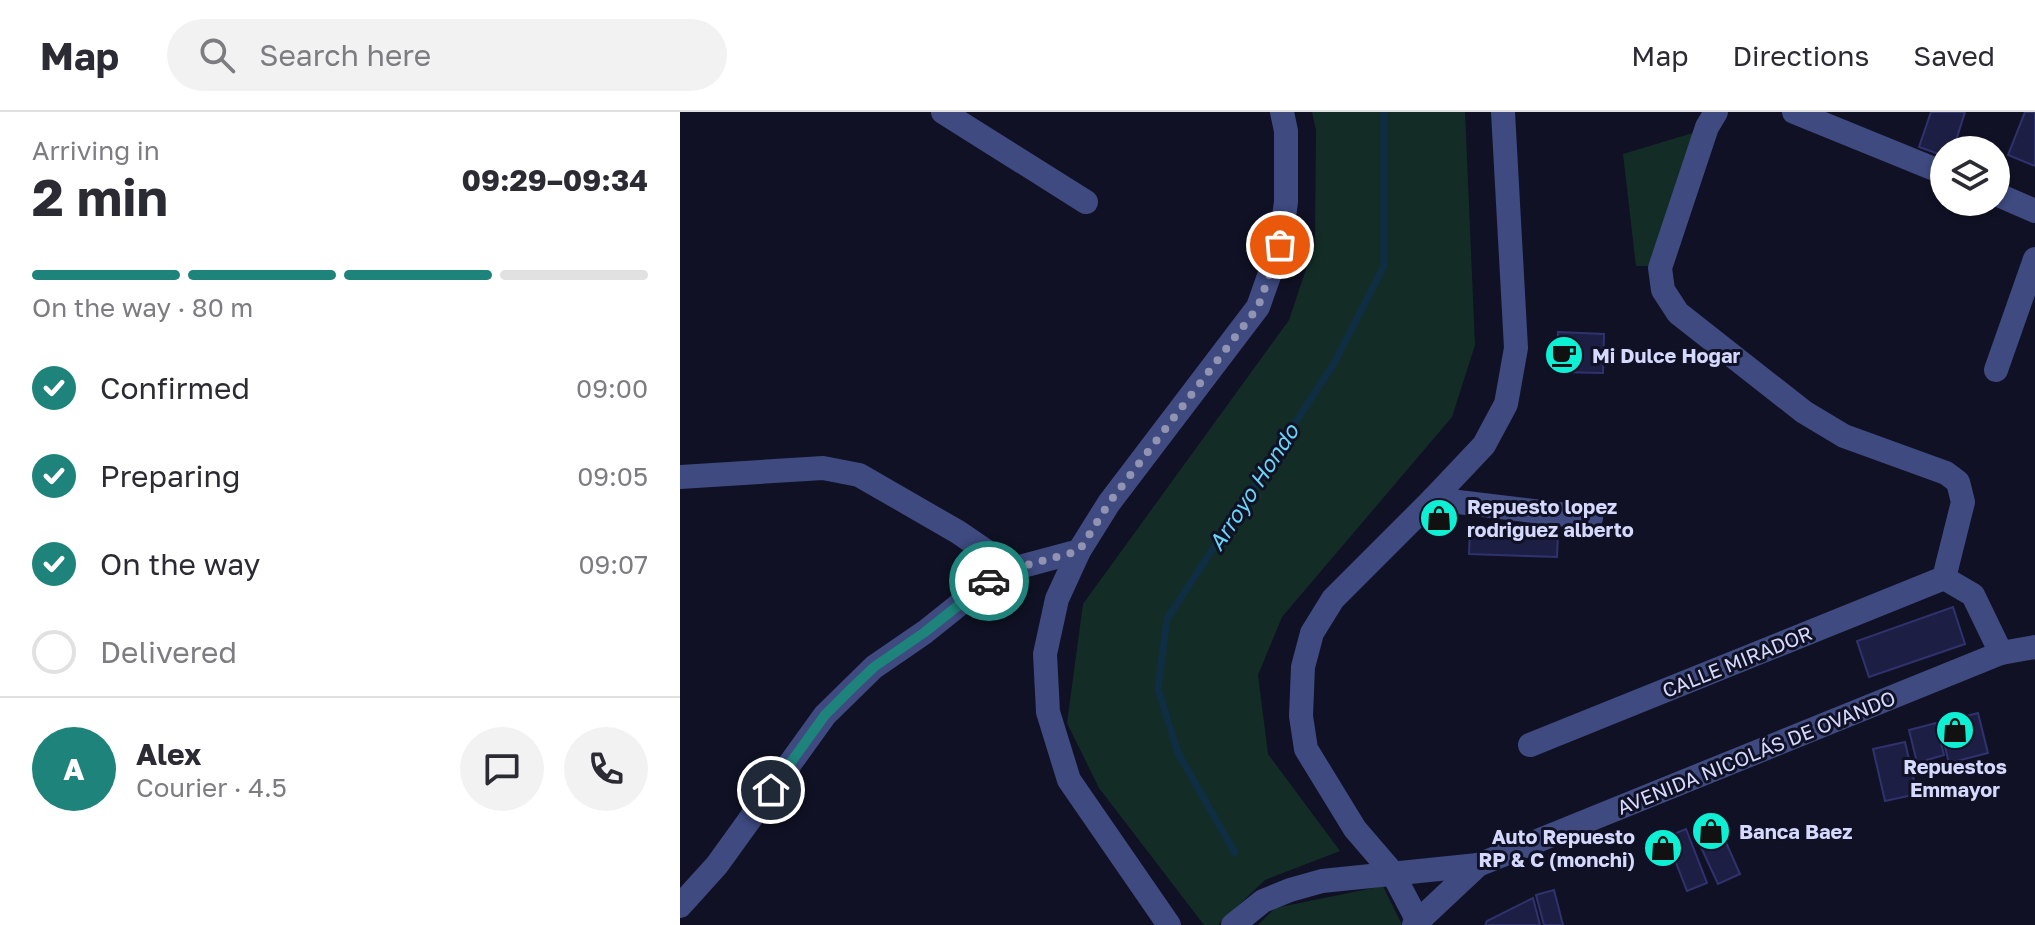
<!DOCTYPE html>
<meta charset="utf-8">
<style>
:root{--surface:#fff;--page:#f2f2f3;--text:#2b2b33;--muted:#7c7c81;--line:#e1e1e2;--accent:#1e847b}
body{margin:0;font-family:"Golos Text",sans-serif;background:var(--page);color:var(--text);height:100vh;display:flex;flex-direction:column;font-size:30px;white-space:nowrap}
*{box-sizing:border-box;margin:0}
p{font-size:26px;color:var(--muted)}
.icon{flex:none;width:44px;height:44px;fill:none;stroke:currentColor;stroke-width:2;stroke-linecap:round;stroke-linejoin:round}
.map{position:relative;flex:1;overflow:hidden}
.panel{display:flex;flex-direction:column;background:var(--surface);width:680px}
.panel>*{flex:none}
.buttons{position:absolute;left:1250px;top:24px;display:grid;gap:16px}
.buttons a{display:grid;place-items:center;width:80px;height:80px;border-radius:50%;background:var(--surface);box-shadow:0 2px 6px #0004;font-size:40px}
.pin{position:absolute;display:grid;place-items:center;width:68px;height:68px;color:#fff;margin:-34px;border:4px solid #fff;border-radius:50%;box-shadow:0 2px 8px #0007}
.courier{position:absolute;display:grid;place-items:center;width:80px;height:80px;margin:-40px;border:6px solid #1e847b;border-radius:50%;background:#fff;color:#222;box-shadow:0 2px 10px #0007}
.headline em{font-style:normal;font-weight:700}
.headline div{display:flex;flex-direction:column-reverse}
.headline{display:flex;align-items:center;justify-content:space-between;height:136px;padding:0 32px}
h1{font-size:52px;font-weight:700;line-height:60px}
.bar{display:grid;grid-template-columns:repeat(4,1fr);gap:12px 8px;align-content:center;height:96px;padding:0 32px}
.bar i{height:10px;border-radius:6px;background:var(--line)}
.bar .active{background:var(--accent)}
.bar p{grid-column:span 4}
.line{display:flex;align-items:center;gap:20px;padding:0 32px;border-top:2px solid var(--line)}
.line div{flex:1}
.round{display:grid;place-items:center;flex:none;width:84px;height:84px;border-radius:42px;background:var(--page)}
ol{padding:0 32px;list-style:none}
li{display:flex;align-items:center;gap:24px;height:88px}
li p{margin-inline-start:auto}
li .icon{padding:8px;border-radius:50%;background:var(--accent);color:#fff;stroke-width:4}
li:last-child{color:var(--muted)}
li i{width:44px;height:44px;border:4px solid var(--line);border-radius:50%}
header{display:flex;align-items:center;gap:48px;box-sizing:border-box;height:112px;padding:0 40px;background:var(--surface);border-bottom:2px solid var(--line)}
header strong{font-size:38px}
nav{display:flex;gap:44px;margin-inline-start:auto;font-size:28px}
.search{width:560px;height:72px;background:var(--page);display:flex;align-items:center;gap:20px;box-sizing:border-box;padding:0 28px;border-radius:44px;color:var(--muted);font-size:30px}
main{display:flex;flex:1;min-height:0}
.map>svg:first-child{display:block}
.green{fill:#132d26}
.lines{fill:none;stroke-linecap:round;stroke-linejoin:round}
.stream{stroke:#0f2e43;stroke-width:7}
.building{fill:#1d1e43;stroke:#30326e;stroke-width:2}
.minor{stroke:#3e4a80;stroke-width:24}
.done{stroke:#9093b1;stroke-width:8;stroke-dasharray:0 14.4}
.route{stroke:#1e847b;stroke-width:10}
.labels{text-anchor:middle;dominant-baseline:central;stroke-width:6;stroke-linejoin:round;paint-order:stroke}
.poi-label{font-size:20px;font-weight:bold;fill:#d5d9fd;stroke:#101124;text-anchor:start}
.street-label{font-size:20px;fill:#d5d9fd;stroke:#101124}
.water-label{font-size:22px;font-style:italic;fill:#69d5f6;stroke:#101124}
</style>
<header>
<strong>Map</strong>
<div class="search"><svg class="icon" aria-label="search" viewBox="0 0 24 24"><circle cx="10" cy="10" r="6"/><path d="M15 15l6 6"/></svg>Search here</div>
<nav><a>Map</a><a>Directions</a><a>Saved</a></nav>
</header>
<main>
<section class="panel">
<div class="headline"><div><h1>2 min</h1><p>Arriving in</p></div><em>09:29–09:34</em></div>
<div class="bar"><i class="active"></i><i class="active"></i><i class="active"></i><i></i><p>On the way · 80 m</p></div>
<ol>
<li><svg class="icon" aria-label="check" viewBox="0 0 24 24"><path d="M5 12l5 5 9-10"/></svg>Confirmed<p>09:00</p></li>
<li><svg class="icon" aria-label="check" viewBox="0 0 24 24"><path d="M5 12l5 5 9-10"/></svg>Preparing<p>09:05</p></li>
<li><svg class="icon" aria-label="check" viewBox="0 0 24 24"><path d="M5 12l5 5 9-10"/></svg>On the way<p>09:07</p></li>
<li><i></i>Delivered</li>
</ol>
<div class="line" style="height:144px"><b class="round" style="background:var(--accent);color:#fff">A</b><div><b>Alex</b><p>Courier · 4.5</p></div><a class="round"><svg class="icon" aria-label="chat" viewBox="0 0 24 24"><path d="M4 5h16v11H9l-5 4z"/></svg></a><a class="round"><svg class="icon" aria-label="phone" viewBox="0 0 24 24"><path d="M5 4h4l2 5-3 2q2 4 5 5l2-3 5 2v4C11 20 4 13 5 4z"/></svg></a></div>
</section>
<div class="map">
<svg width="1355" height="813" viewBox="0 0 1355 813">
<rect width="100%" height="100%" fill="#101124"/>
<g class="green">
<polygon points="632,0 785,0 795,233 772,305 602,505 578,563 588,642 660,739 585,768 538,813 524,813 419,676 387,611 403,492 609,208 635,130 636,18"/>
<polygon points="1016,20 968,154 956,154 943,42"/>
<polygon points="703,774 722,813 578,813 595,796"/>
</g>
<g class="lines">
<polyline class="stream" points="555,741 498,641 478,577 487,507 653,253 704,154 704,0"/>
</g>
<g class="building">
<polygon points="1251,0 1285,0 1273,38 1264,38 1264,44 1239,35"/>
<polygon points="1345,0 1355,0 1355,54 1328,43"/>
<polygon points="878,220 924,222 923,261 876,260"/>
<polygon points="790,417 878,421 877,445 789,442"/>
<polygon points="1273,495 1285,532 1189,565 1177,529"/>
<polygon points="1298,601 1308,641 1269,651 1259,611"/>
<polygon points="1256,611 1264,643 1247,648 1250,657 1239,659 1229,618"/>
<polygon points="1225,630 1237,682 1205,689 1193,637"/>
<polygon points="1036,708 1060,762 1038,772 1013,718"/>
<polygon points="1006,717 1027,771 1007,779 986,725"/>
<polygon points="874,778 883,813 864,813 856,783"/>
<polygon points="853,786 860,813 805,813 807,809"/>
</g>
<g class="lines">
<g class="minor">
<polyline points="263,0 406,90"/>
<polyline points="1036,0 1027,15 980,156 983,178 998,201 1124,300 1164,324 1266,361 1278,370 1283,390 1264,466"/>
<polyline points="1114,0 1264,61"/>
<polyline points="1316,82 1355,99"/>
<polyline points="1316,258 1355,147"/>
<polyline points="0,365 143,356 179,363 278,420 332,457"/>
<polyline points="753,387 911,406"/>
<polyline points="1264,466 1293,483 1321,541"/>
<polyline points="850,633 1264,466"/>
<polyline points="0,794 37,753 145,603 194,555 245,520 310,468 332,457 399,439"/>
<polyline points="489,813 389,668 368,600 365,542 377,487 399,439 429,391 578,195 600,133 606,90 606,19 602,0"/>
<polyline points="553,813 583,789 610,778 642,769 798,753 1321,541 1355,535"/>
<polyline points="734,813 798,753"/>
<polyline points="740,813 712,760 675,717 626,637 621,604 623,555 632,521 653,487 753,387 804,333 826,292 836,236 823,0"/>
</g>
</g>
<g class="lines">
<polyline class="done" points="309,469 332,457 399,439 429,391 578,195 600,133"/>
<polyline class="route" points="91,678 145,603 174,574 194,555 245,520 309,469"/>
</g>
<defs>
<symbol id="cafe-disc" viewBox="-11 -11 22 22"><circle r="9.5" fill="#0ef0d3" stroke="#101124"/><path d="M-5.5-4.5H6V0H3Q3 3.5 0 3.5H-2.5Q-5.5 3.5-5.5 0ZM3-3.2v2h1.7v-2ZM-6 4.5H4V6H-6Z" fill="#111"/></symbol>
<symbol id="shop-disc" viewBox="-11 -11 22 22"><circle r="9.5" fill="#0ef0d3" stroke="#101124"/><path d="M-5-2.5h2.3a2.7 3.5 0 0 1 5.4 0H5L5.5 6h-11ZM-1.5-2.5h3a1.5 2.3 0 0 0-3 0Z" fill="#111"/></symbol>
</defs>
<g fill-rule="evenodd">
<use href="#cafe-disc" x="862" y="221" width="44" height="44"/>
<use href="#shop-disc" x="737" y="384" width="44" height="44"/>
<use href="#shop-disc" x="1253" y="596" width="44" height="44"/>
<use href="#shop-disc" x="1009" y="697" width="44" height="44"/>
<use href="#shop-disc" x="961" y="714" width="44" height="44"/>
</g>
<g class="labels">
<g class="poi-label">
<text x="912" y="243">Mi Dulce Hogar</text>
<text x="787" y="394">Repuesto lopez<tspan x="787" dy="23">rodriguez alberto</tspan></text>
<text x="1275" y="654" text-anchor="middle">Repuestos<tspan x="1275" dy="23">Emmayor</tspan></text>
<text x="1059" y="719">Banca Baez</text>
<text x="955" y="724" text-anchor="end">Auto Repuesto<tspan x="955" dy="23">RP &amp; C (monchi)</tspan></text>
</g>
<g class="street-label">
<text transform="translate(1057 549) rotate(-22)">CALLE MIRADOR</text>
<text transform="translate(1076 640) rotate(-22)">AVENIDA NICOLÁS DE OVANDO</text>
</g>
<g class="water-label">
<text transform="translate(573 375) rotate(-57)">Arroyo Hondo</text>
</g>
</g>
</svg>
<div class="buttons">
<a><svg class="icon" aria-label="layers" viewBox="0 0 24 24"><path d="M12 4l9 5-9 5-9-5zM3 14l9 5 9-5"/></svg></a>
</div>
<div class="pin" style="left:600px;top:133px;background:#ea580c"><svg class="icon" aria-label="bag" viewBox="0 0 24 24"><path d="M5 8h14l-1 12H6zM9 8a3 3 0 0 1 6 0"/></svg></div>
<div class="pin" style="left:91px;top:678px;background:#1f2937"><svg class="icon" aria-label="home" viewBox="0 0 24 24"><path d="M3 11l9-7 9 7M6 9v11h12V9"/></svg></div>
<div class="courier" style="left:309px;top:469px"><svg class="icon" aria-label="car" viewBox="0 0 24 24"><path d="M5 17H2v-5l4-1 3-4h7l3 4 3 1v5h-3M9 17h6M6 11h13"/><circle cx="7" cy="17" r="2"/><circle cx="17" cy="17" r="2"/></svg></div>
</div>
</main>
